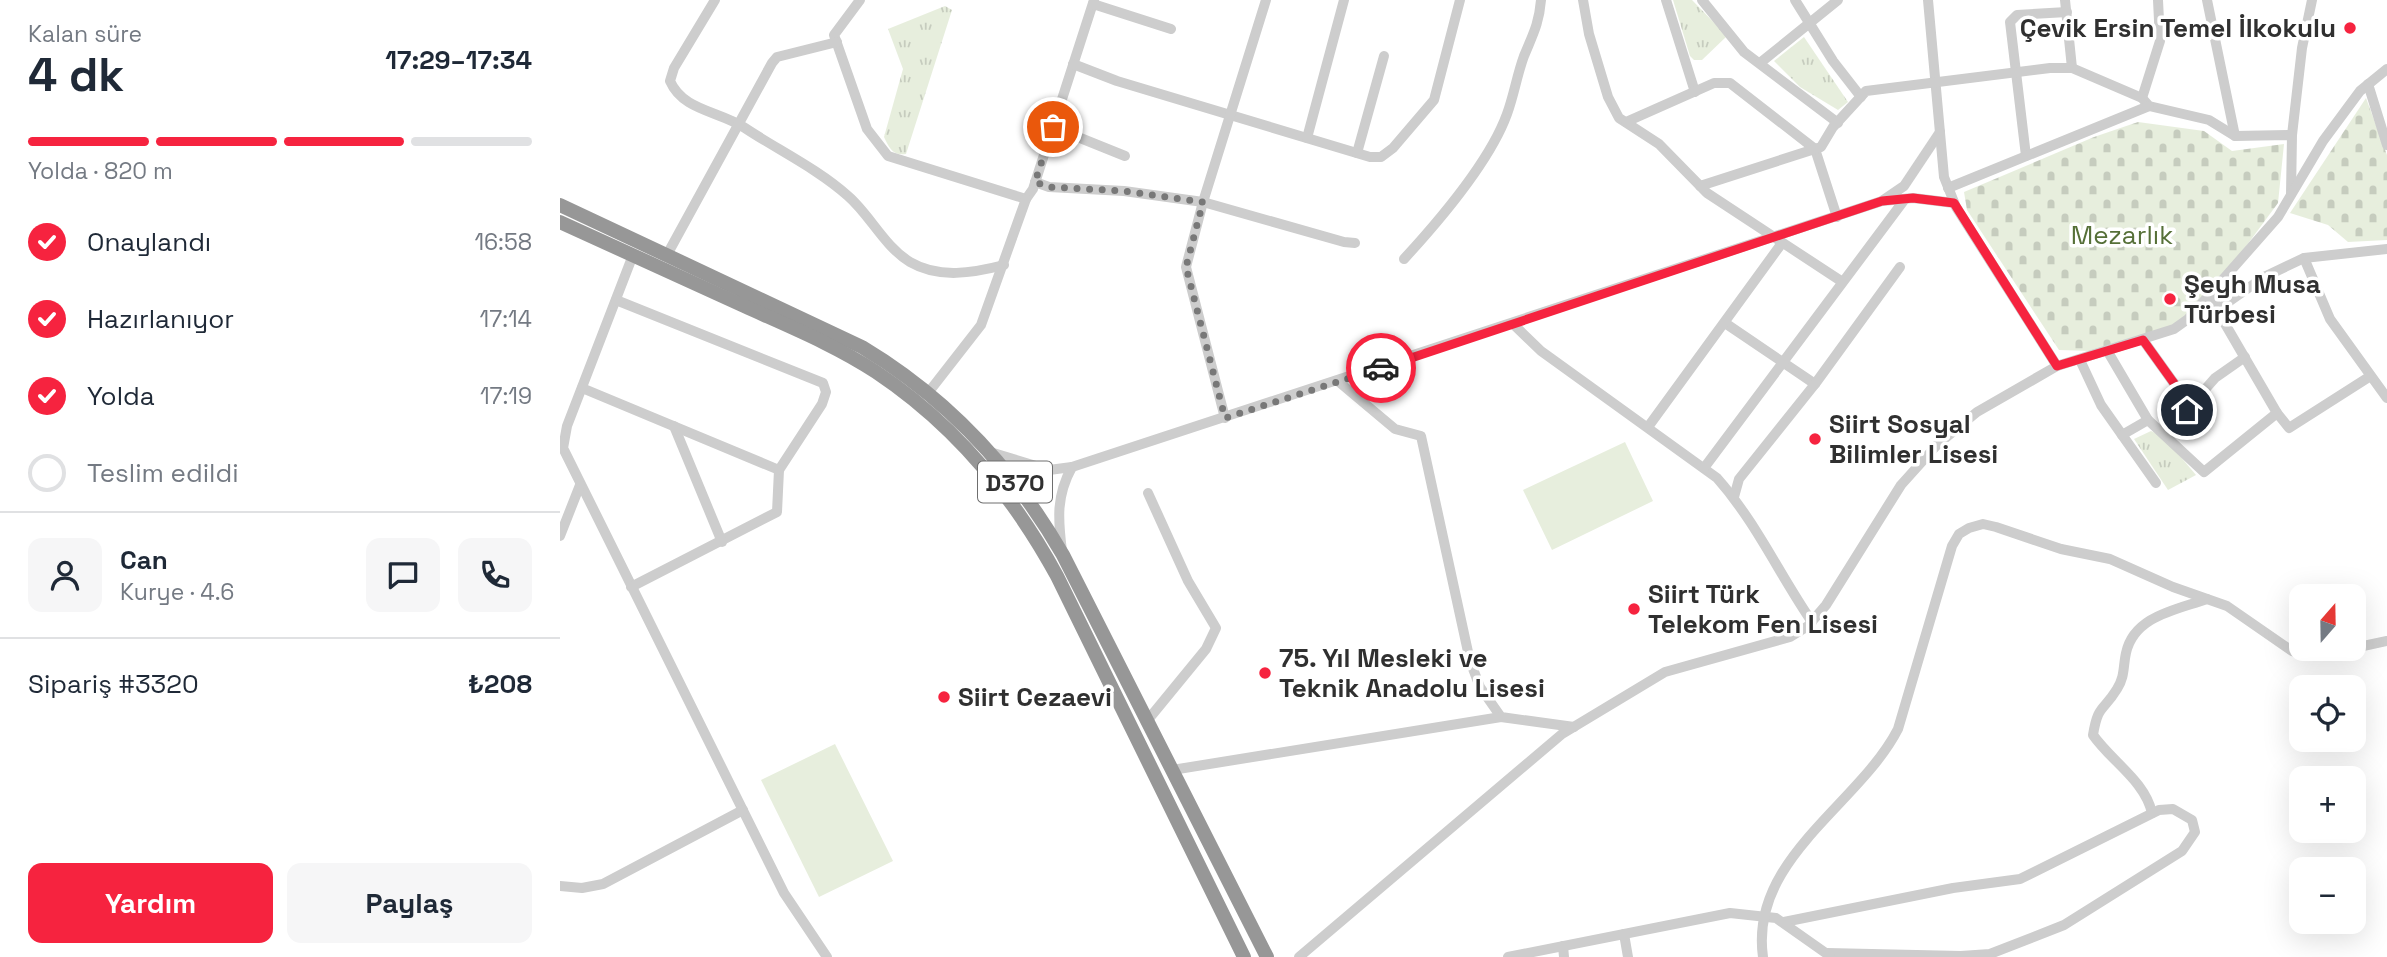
<!DOCTYPE html>
<html lang="tr">
<meta charset="utf-8">
<style>
:root{--surface:#fff;--page:#f6f6f7;--text:#1f2937;--muted:#747a83;--line:#e0e1e3;--accent:#f6233f}
body{margin:0;font-family:"Space Grotesk",sans-serif;background:var(--page);color:var(--text);height:100vh;display:flex;flex-direction:column;font-size:26px;white-space:nowrap}
*{box-sizing:border-box;margin:0}
p{font-size:23px;color:var(--muted)}
.icon{flex:none;width:38px;height:38px;fill:none;stroke:currentColor;stroke-width:2;stroke-linecap:round;stroke-linejoin:round}
.map{position:relative;flex:1;overflow:hidden}
.drawer{display:flex;flex-direction:column;background:var(--surface);width:560px}
.drawer>*{flex:none}
.needle{width:46px;rotate:20deg}
.buttons{position:absolute;left:1729px;top:584px;display:grid;gap:14px}
.buttons a{display:grid;place-items:center;width:77px;height:77px;border-radius:14px;background:var(--surface);box-shadow:0 7px 28px #0002;font-size:35px}
.pin{position:absolute;display:grid;place-items:center;width:60px;height:60px;color:#fff;margin:-30px;border:4px solid #fff;border-radius:50%;box-shadow:0 2px 7px #0007}
.courier{position:absolute;display:grid;place-items:center;width:70px;height:70px;margin:-35px;border:5px solid #f6233f;border-radius:50%;background:#fff;color:#222;box-shadow:0 2px 9px #0007}
.overview em{font-style:normal;font-weight:800}
.overview div{display:flex;flex-direction:column-reverse}
.overview{display:flex;align-items:center;justify-content:space-between;height:119px;padding:0 28px}
h1{font-size:46px;font-weight:800;line-height:52px}
.bar{display:grid;grid-template-columns:repeat(4,1fr);gap:10px 7px;align-content:center;height:84px;padding:0 28px}
.bar i{height:9px;border-radius:5px;background:var(--line)}
.bar .current{background:var(--accent)}
.bar p{grid-column:span 4}
.line{display:flex;align-items:center;gap:18px;padding:0 28px;border-top:2px solid var(--line)}
.line div{flex:1}
.round{display:grid;place-items:center;flex:none;width:74px;height:74px;border-radius:14px;background:var(--page)}
ol{padding:0 28px;list-style:none}
li{display:flex;align-items:center;gap:21px;height:77px}
li p{margin-inline-start:auto}
li .icon{padding:7px;border-radius:50%;background:var(--accent);color:#fff;stroke-width:4}
li:last-child{color:var(--muted)}
li i{width:38px;height:38px;border:4px solid var(--line);border-radius:50%}
.cta{display:flex;gap:14px;margin-top:auto;padding:14px 28px}
.cta a{flex:1;height:80px;border-radius:14px;background:var(--accent);color:#fff;font-size:28px;font-weight:800;line-height:80px;text-align:center}
.cta a+a{background:var(--page);color:var(--text)}
main{display:flex;flex:1;min-height:0}
.map>svg:first-child{display:block}
.cemetery{fill:url(#cemetery-stones)}
.park{fill:url(#park-tufts)}
.pitch{fill:#e7eedd}
.lines{fill:none;stroke-linecap:round;stroke-linejoin:round}
.minor{stroke:#cdcdcd;stroke-width:10}
.highway{stroke:#979797;stroke-width:14}
.done{stroke:#787878;stroke-width:7;stroke-dasharray:0 12.6}
.route{stroke:#f6233f;stroke-width:9}
.poi-dot{fill:#f6233f;stroke:#fff;stroke-width:2.5}
.labels{text-anchor:middle;dominant-baseline:central;stroke-width:7;stroke-linejoin:round;paint-order:stroke}
.shield{fill:#fff;stroke:#6e6e6e;stroke-width:2}
.shield-label{font-size:24px;font-weight:bold;fill:#303030}
.poi-label{font-size:26px;font-weight:bold;fill:#303030;stroke:#fff;text-anchor:start}
.park-label{font-size:26px;fill:#567038;stroke:#fff}
</style>
<main>
<section class="drawer">
<div class="overview"><div><h1>4 dk</h1><p>Kalan süre</p></div><em>17:29–17:34</em></div>
<div class="bar"><i class="current"></i><i class="current"></i><i class="current"></i><i></i><p>Yolda · 820 m</p></div>
<ol>
<li><svg class="icon" aria-label="check" viewBox="0 0 24 24"><path d="M5 12l5 5 9-10"/></svg>Onaylandı<p>16:58</p></li>
<li><svg class="icon" aria-label="check" viewBox="0 0 24 24"><path d="M5 12l5 5 9-10"/></svg>Hazırlanıyor<p>17:14</p></li>
<li><svg class="icon" aria-label="check" viewBox="0 0 24 24"><path d="M5 12l5 5 9-10"/></svg>Yolda<p>17:19</p></li>
<li><i></i>Teslim edildi</li>
</ol>
<div class="line" style="height:126px"><a class="round"><svg class="icon" aria-label="person" viewBox="0 0 24 24"><circle cx="12" cy="8" r="4"/><path d="M4 21q1-7 8-7t8 7"/></svg></a><div><b>Can</b><p>Kurye · 4.6</p></div><a class="round"><svg class="icon" aria-label="chat" viewBox="0 0 24 24"><path d="M4 5h16v11H9l-5 4z"/></svg></a><a class="round"><svg class="icon" aria-label="phone" viewBox="0 0 24 24"><path d="M5 4h4l2 5-3 2q2 4 5 5l2-3 5 2v4C11 20 4 13 5 4z"/></svg></a></div>
<div class="line" style="height:91px"><div>Sipariş #3320</div><b>₺208</b></div>
<div class="cta"><a>Yardım</a><a>Paylaş</a></div>
</section>
<div class="map">
<svg width="1827" height="957" viewBox="0 0 1827 957">
<defs>
<pattern id="cemetery-stones" width="16" height="16" patternUnits="userSpaceOnUse" patternTransform="scale(1.75)"><rect width="16" height="16" fill="#e7eedd"/><path d="M2 7V4a2 2 0 0 1 4 0v3zM10 15v-3a2 2 0 0 1 4 0v3z" fill="#c6ccbe"/></pattern>
<pattern id="park-tufts" width="24" height="20" patternUnits="userSpaceOnUse" patternTransform="scale(1.75)"><rect width="24" height="20" fill="#e7eedd"/><path d="M3 7l-1-3M5 7V3M7 7l1-3M15 17l-1-3M17 17v-4M19 17l1-3" fill="none" stroke="#c6ccbe"/></pattern>
</defs>
<rect width="100%" height="100%" fill="#fff"/>
<g class="cemetery">
<polygon points="1806,98 1827,155 1827,240 1788,242 1768,225 1730,213"/>
<polygon points="1578,122 1644,131 1672,151 1724,144 1718,203 1653,291 1615,325 1531,351 1499,350 1407,210 1404,192 1534,137"/>
</g>
<g class="park">
<polygon points="1113,0 1132,0 1167,36 1142,60 1134,60 1130,56"/>
<path d="M385,6l7,4 -46,144c-13,2 -17,-6 -22,-17l19,-68 -15,-40z"/>
<polygon points="1244,37 1288,102 1278,110 1240,87 1214,61"/>
<polygon points="1591,431 1604,437 1636,475 1608,490 1574,439"/>
</g>
<g class="pitch">
<polygon points="1065,442 1093,501 992,550 963,490"/>
<polygon points="275,744 333,861 259,897 201,780"/>
</g>
<g class="lines">
<g class="minor">
<path d="M155,0l-41,68 -4,13c13,30 50,30 75,47 33,22 73,41 103,68 22,19 36,50 62,66 29,17 63,11 94,3"/>
<polyline points="300,0 274,35 307,129 328,156 466,199 473,189 534,0"/>
<polyline points="1023,0 1029,34 1048,97 1059,118 1099,144 1147,193 1281,281"/>
<polyline points="1106,0 1135,92"/>
<polyline points="1142,0 1184,52 1278,123"/>
<polyline points="1235,0 1273,61 1301,97"/>
<polyline points="1368,0 1384,177 1396,207 1497,366"/>
<polyline points="1505,0 1512,68"/>
<polyline points="1647,0 1675,136"/>
<polyline points="533,4 611,29"/>
<polyline points="1200,63 1278,0"/>
<polyline points="513,64 557,81 810,157 821,157 833,148 874,100 900,0"/>
<polyline points="1808,84 1827,145"/>
<polyline points="1582,98 1600,41 1598,0"/>
<polyline points="1066,122 1154,83 1170,83 1255,149 1277,217"/>
<polyline points="493,127 565,156"/>
<polyline points="1380,132 1344,186 1322,201 1353,198 1394,203"/>
<polyline points="1732,135 1742,48 1752,0"/>
<polyline points="747,138 784,0"/>
<polyline points="797,153 824,56"/>
<polyline points="1466,156 1450,22 1457,15 1507,12"/>
<polyline points="475,182 489,187 564,191 643,202 784,242 795,243"/>
<polyline points="1140,186 1261,147 1273,127 1306,91 1490,68 1512,68 1582,98 1589,106 1649,120 1675,136 1732,135 1731,194"/>
<polyline points="1388,188 1589,106"/>
<polyline points="108,253 212,63 217,57 277,42"/>
<polyline points="73,255 7,426 3,448 224,893 267,957"/>
<polyline points="1744,258 1770,319 1827,398"/>
<path d="M844,259c34,-37 86,-98 103,-145 7,-19 10,-39 17,-58 9,-22 15,-32 17,-56"/>
<polyline points="1653,291 1657,310 1717,413"/>
<polyline points="56,300 263,383 266,392 262,404 219,470 217,512 71,587"/>
<polyline points="1657,310 1704,277 1744,258 1827,249"/>
<polyline points="1165,323 1255,384"/>
<path d="M954,325l27,26 176,127c39,44 62,96 95,144"/>
<polyline points="1583,340 1621,393 1627,410"/>
<polyline points="1548,352 1588,420 1644,472 1717,413 1729,428 1809,377"/>
<polyline points="1520,360 1541,405 1596,483"/>
<polyline points="779,382 835,429 861,436 910,661 920,687 941,717 1014,727"/>
<polyline points="22,388 219,470"/>
<polyline points="368,393 421,325 466,199"/>
<polyline points="665,418 626,267 643,202 706,0"/>
<polyline points="114,426 162,542"/>
<polyline points="1088,427 1222,243"/>
<polyline points="1562,435 1588,420"/>
<polyline points="1605,435 1655,378 1685,357"/>
<path d="M430,452l59,18 23,-3c-16,29 -14,52 -10,84"/>
<polyline points="512,467 1322,201"/>
<polyline points="1144,468 1345,199"/>
<polyline points="1174,497 1179,479 1255,384 1340,267"/>
<polyline points="0,536 20,485"/>
<polyline points="1794,648 1827,641"/>
<polyline points="587,721 646,649 656,628 628,581 588,493"/>
<polyline points="612,770 941,717"/>
<path d="M1592,813c-7,-32 -40,-51 -59,-78 5,-31 10,-23 24,-46 8,-12 6,-23 9,-36 8,-37 50,-43 81,-54"/>
<polyline points="0,886 22,888 43,884 183,810"/>
<polyline points="1224,922 1393,888 1460,879 1599,810 1613,809 1632,820 1635,832 1622,851 1504,925 1430,954 1401,956 1267,953"/>
<polyline points="1064,934 1068,957"/>
<polyline points="1003,946 1004,957"/>
<polyline points="739,957 1002,734 1105,672 1230,637 1248,626 1266,605 1341,485 1377,445 1417,412 1497,366 1614,329 1628,319 1718,217 1763,141 1800,91 1827,69"/>
<polyline points="948,957 1170,913 1216,918 1270,956"/>
<path d="M1203,957c-14,-98 96,-152 135,-228l54,-183 7,-12 10,-6 14,-4 13,3 65,22 49,10 63,28 54,19 65,45 22,5 22,-1 15,-6"/>
</g>
<g class="highway">
<path d="M0,205l302,142c85,51 152,123 201,208l204,402"/>
<path d="M0,222c61,28 122,56 184,84 44,20 91,39 132,66 78,52 137,123 181,204l187,381"/>
</g>
</g>
<g class="lines">
<polyline class="done" points="493,127 475,182 489,187 564,191 643,202 626,267 665,418 821,368"/>
<polyline class="route" points="821,368 1322,201 1353,198 1394,203 1497,366 1583,340 1621,393 1627,410"/>
</g>
<g class="poi-dot">
<circle cx="1790" cy="28" r="7"/>
<circle cx="1610" cy="299" r="7"/>
<circle cx="1255" cy="439" r="7"/>
<circle cx="1074" cy="609" r="7"/>
<circle cx="705" cy="673" r="7"/>
<circle cx="384" cy="697" r="7"/>
</g>
<g class="labels">
<rect class="shield" x="418" y="461.5" width="74" height="41" rx="5"/>
<g class="shield-label">
<text x="455" y="482">D370</text>
</g>
<g class="poi-label">
<text x="1776" y="28" text-anchor="end">Çevik Ersin Temel İlkokulu</text>
<text x="1624" y="284">Şeyh Musa<tspan x="1624" dy="30">Türbesi</tspan></text>
<text x="1269" y="424">Siirt Sosyal<tspan x="1269" dy="30">Bilimler Lisesi</tspan></text>
<text x="1088" y="594">Siirt Türk<tspan x="1088" dy="30">Telekom Fen Lisesi</tspan></text>
<text x="719" y="658">75. Yıl Mesleki ve<tspan x="719" dy="30">Teknik Anadolu Lisesi</tspan></text>
<text x="398" y="697">Siirt Cezaevi</text>
</g>
<g class="park-label">
<text x="1562" y="235">Mezarlık</text>
</g>
</g>
</svg>
<div class="buttons">
<a><svg class="needle" viewBox="-14 -14 28 28"><path d="M0-13l5 13h-10z" fill="#e53935"/><path d="M0 13l5-13h-10z" fill="#747a83"/></svg></a>
<a><svg class="icon" aria-label="locate" viewBox="0 0 24 24"><circle cx="12" cy="12" r="6"/><path d="M12 2v4M12 18v4M2 12h4M18 12h4"/></svg></a>
<a>+</a>
<a>−</a>
</div>
<div class="pin" style="left:493px;top:127px;background:#ea580c"><svg class="icon" aria-label="bag" viewBox="0 0 24 24"><path d="M5 8h14l-1 12H6zM9 8a3 3 0 0 1 6 0"/></svg></div>
<div class="pin" style="left:1627px;top:410px;background:#1f2937"><svg class="icon" aria-label="home" viewBox="0 0 24 24"><path d="M3 11l9-7 9 7M6 9v11h12V9"/></svg></div>
<div class="courier" style="left:821px;top:368px"><svg class="icon" aria-label="car" viewBox="0 0 24 24"><path d="M5 17H2v-5l4-1 3-4h7l3 4 3 1v5h-3M9 17h6M6 11h13"/><circle cx="7" cy="17" r="2"/><circle cx="17" cy="17" r="2"/></svg></div>
</div>
</main>
